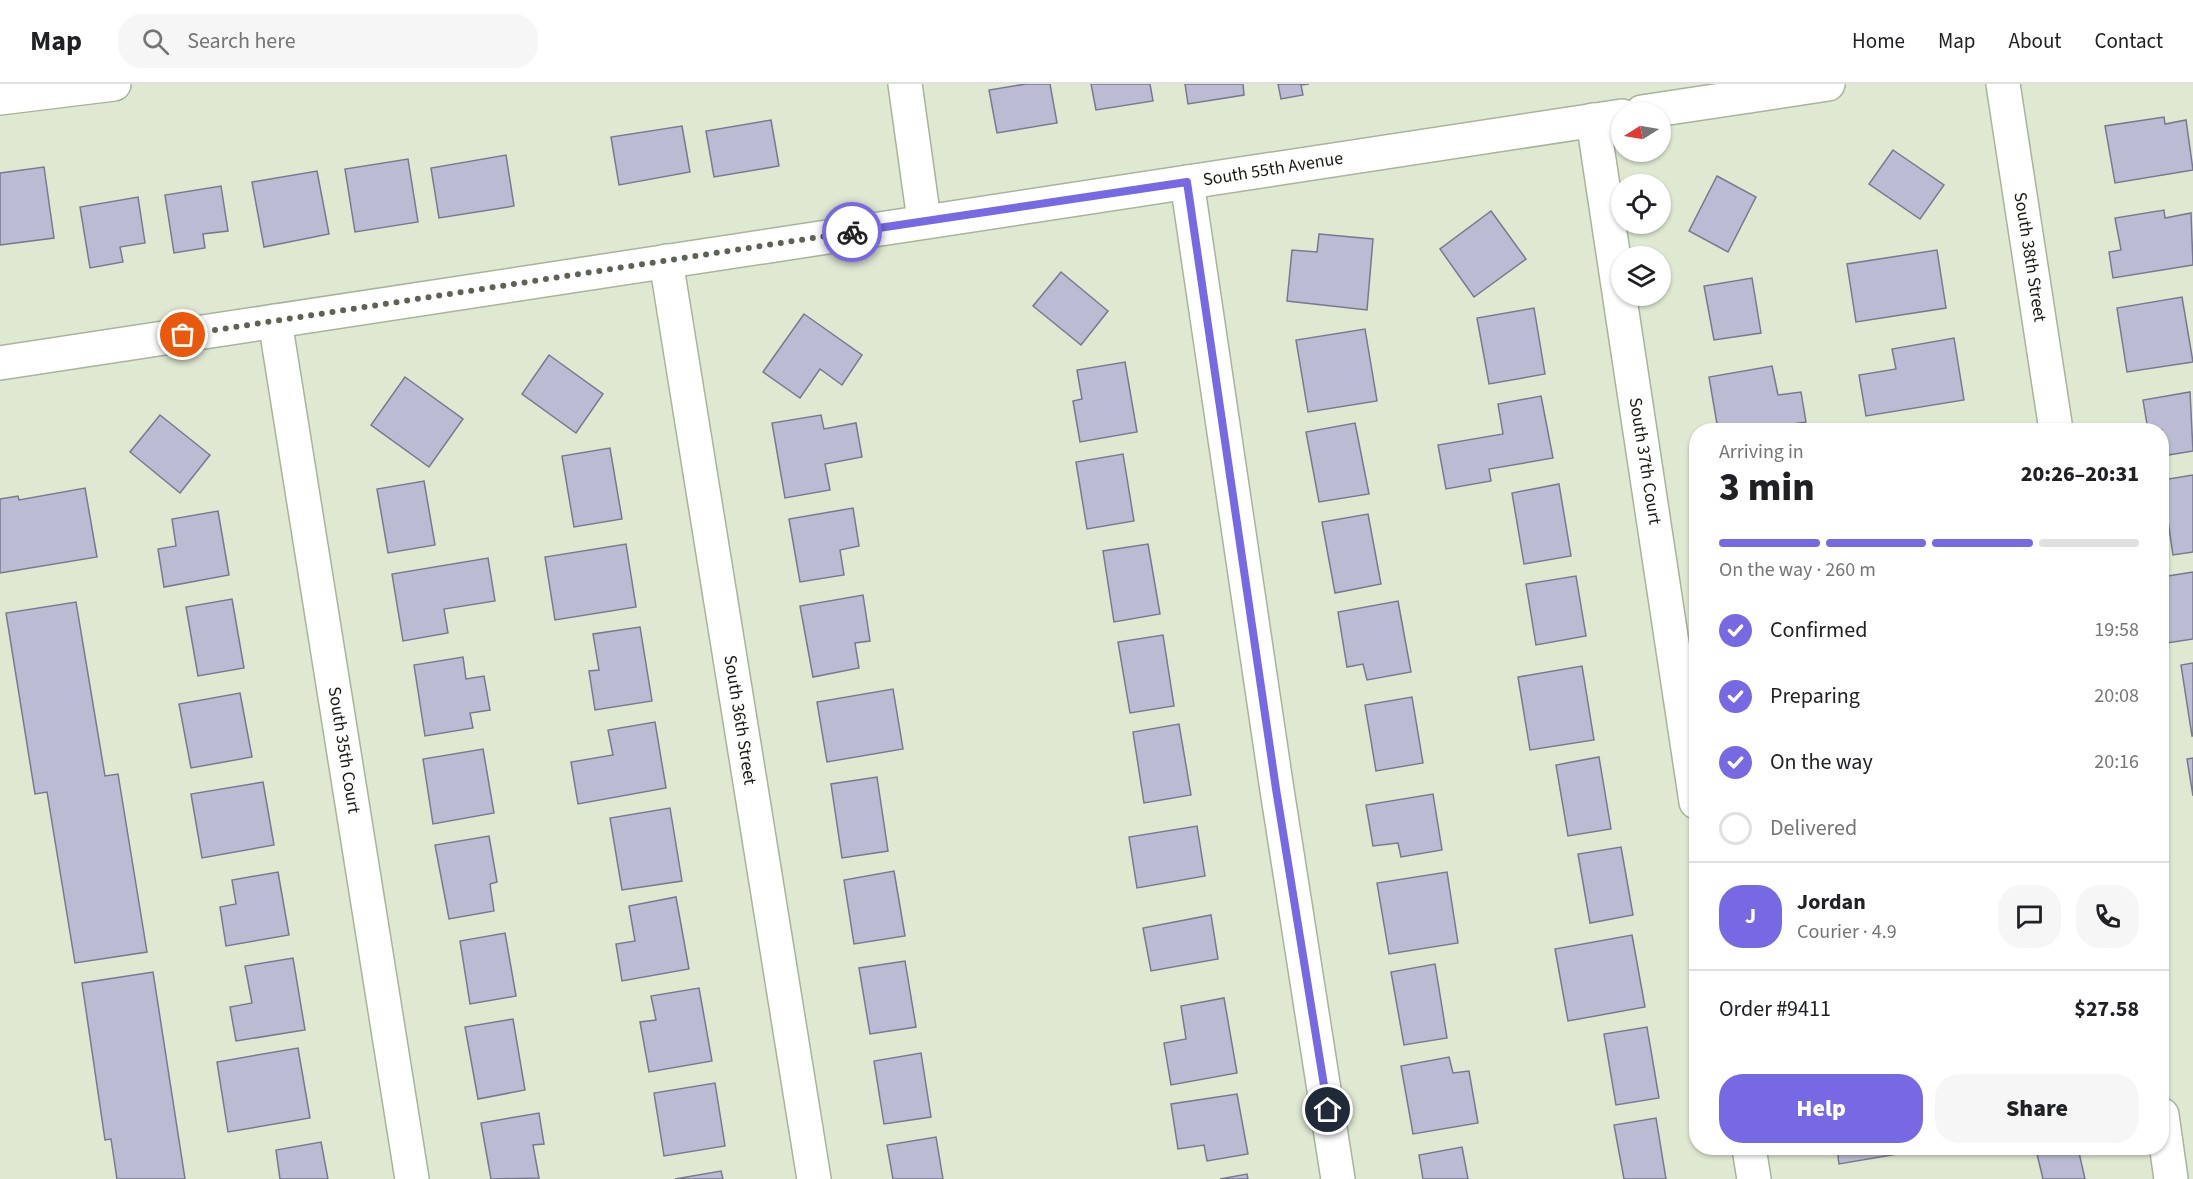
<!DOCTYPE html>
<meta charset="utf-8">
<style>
:root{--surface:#fff;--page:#f6f6f6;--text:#202124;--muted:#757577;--line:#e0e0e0;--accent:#7769e4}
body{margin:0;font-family:"Source Sans 3",sans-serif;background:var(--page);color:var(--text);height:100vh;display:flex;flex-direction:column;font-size:22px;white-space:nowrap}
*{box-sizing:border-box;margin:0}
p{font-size:20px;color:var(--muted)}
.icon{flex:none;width:33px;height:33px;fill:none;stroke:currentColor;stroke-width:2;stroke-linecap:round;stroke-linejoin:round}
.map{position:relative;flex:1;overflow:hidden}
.panel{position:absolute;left:1689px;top:339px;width:480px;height:732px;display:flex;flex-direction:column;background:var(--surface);border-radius:24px;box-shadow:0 2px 4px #0004}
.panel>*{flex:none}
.needle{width:39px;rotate:259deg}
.tools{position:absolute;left:1611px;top:18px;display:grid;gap:12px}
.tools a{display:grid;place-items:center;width:60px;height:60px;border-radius:50%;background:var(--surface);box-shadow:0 2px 4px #0004;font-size:30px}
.pin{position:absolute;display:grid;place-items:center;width:51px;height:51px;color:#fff;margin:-26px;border:3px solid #fff;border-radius:50%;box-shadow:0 2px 6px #0007}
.courier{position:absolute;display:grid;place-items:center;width:60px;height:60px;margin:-30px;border:4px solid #7769e4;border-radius:50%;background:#fff;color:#222;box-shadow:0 2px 8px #0007}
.summary em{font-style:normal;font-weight:800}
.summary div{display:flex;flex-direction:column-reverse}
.summary{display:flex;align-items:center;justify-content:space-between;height:102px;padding:0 30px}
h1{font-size:39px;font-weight:800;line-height:45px}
.bar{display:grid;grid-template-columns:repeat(4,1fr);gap:9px 6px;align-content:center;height:72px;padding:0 30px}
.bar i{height:8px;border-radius:4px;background:var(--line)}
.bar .current{background:var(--accent)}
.bar p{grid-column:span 4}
.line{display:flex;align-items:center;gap:15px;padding:0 30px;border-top:2px solid var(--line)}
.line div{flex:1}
.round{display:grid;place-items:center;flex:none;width:63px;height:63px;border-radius:24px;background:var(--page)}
ol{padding:0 30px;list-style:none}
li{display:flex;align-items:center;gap:18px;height:66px}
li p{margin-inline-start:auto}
li .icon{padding:6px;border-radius:50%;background:var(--accent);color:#fff;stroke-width:4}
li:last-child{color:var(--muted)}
li i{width:33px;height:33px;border:3px solid var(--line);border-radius:50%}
.primary-button{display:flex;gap:12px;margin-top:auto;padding:12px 30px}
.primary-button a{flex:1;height:69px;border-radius:24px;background:var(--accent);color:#fff;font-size:24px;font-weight:800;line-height:69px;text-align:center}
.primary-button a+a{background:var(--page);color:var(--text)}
header{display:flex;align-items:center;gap:36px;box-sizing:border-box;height:84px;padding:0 30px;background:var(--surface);border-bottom:2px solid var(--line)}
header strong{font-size:28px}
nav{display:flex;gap:33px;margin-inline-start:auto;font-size:21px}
.search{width:420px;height:54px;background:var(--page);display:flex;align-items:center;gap:15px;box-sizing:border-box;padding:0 21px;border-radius:24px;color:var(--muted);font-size:22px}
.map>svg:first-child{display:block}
.building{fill:#bbbbd3;stroke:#78798f;stroke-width:1.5}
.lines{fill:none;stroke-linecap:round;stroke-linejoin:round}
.minor-casing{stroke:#a9b39c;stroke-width:36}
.minor{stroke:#fff;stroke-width:33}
.done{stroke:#5d6255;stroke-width:6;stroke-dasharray:0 10.8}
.route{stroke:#7769e4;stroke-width:8}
.labels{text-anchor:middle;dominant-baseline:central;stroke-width:5;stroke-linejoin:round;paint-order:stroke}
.street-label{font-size:18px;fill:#171a12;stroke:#fff}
</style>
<header>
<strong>Map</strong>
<div class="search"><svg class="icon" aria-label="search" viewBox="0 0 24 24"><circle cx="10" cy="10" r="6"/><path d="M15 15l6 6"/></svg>Search here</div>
<nav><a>Home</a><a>Map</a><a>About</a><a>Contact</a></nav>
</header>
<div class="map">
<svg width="2193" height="1095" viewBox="0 0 2193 1095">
<rect width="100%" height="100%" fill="#dfe9d2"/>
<g class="building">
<polygon points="1026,0 1050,0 1057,39 997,49 989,6"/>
<polygon points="1091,0 1150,0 1153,17 1096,26"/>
<polygon points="1185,0 1243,0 1244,11 1188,20"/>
<polygon points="1278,0 1309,0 1301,1 1303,11 1281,15"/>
<polygon points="2164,33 2165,40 2186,36 2193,86 2115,99 2105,42"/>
<polygon points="771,36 779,82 714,93 706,47"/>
<polygon points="682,42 690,88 619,101 611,53"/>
<polygon points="1893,66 1944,101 1920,135 1869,100"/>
<polygon points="506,71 514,122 439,134 431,84"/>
<polygon points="408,75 418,138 355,148 345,85"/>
<polygon points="44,83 54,154 0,161 0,89"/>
<polygon points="317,87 329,150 264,163 252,98"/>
<polygon points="1717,92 1756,113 1728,168 1689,147"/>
<polygon points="221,102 228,147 203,150 205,164 174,169 165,111"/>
<polygon points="138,113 145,159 120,163 123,178 90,184 80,123"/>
<polygon points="2164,126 2165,134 2191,129 2193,181 2113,194 2109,168 2121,166 2115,134"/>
<polygon points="1491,127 1526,175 1474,213 1440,165"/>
<polygon points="1319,150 1373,155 1367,226 1287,217 1292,166 1317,168"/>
<polygon points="1937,166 1946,224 1856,238 1847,180"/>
<polygon points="1061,188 1108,227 1081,261 1033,222"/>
<polygon points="1752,194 1761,249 1714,256 1704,202"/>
<polygon points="2182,213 2193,278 2127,288 2117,224"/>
<polygon points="1534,224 1545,290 1489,300 1477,234"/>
<polygon points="804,230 862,271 842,301 820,285 800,314 763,288"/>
<polygon points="1365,245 1377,317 1308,328 1296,256"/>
<polygon points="1954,254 1964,316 1866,332 1859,291 1896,285 1892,265"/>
<polygon points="549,271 603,310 576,349 522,310"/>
<polygon points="1125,278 1137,348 1080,358 1073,317 1082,315 1077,286"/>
<polygon points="1772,282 1778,311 1801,308 1806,338 1752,346 1718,346 1709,293"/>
<polygon points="405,293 463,335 429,383 371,341"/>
<polygon points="2190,308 2193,367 2162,372 2162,346 2148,346 2143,316"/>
<polygon points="1541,312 1553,374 1489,385 1491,397 1446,405 1438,361 1503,350 1498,320"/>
<polygon points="160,331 210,371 180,409 130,368"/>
<polygon points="821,331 824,345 856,339 862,373 825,380 830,406 785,414 772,339"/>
<polygon points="1355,339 1369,410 1319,418 1306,348"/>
<polygon points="610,364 622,435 574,443 562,372"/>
<polygon points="1123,370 1134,437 1087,445 1076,378"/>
<polygon points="2193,391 2193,468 2173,471 2162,396"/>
<polygon points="424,397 435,461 388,469 377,405"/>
<polygon points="1559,400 1571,472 1524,480 1512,409"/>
<polygon points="85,404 97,473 0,489 0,415 18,412 19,416"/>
<polygon points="853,424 859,462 840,466 844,491 800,498 789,435"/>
<polygon points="218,427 229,491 164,503 158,465 176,462 172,435"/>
<polygon points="1368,430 1381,500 1335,509 1322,438"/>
<polygon points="626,460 636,523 555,536 545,473"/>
<polygon points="1148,460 1160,530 1114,538 1103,467"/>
<polygon points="488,474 495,517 444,525 448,549 403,557 392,490"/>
<polygon points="2193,488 2193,555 2167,559 2162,523 2162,493"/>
<polygon points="1576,492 1586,552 1536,561 1526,500"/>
<polygon points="863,511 870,557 855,559 859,584 813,593 800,522"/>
<polygon points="232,515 244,584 198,592 186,523"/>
<polygon points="1398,517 1411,588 1367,596 1363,580 1347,583 1338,528"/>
<polygon points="76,518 105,692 118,690 147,868 75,879 47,708 35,710 6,529"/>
<polygon points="640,543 652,617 595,626 589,587 599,586 593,550"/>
<polygon points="1163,551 1174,622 1130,629 1118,558"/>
<polygon points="463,573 466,595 484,592 490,626 470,629 473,644 425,652 414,581"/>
<polygon points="2193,579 2193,652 2192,652 2181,581"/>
<polygon points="1582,582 1594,656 1530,666 1518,593"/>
<polygon points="893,605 903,665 827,678 817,618"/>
<polygon points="240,609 252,673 191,684 179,620"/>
<polygon points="1412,613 1423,679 1376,687 1365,621"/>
<polygon points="655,638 666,704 578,720 571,678 613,671 608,646"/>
<polygon points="1179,640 1191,711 1144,719 1133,648"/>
<polygon points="483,665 494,729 433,740 423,675"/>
<polygon points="1599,673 1611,745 1568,752 1556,681"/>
<polygon points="2193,674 2193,712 2187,675"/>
<polygon points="877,693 888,767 842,774 831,700"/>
<polygon points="263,698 274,761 202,774 191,710"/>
<polygon points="1433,710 1442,766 1401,773 1398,759 1373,762 1366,721"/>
<polygon points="670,724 682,797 622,806 610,734"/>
<polygon points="1197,742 1205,792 1137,804 1129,753"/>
<polygon points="489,752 497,798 490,800 494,827 449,835 435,761"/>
<polygon points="1621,763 1633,831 1590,839 1578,770"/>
<polygon points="894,787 905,852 854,860 844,796"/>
<polygon points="278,788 289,851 226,862 220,823 236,820 232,796"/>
<polygon points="1447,788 1458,859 1389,870 1377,799"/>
<polygon points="676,813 689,885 622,897 616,860 635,857 629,822"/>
<polygon points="1211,831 1218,875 1151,887 1143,844"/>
<polygon points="505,849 516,912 470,920 460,857"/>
<polygon points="1632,851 1645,923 1568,937 1555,865"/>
<polygon points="293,874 305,946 236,957 230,923 252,919 245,882"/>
<polygon points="905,877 916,943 870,950 859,884"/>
<polygon points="1435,880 1447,954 1404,961 1391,888"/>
<polygon points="153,888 185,1095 117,1095 111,1055 105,1056 82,899"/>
<polygon points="699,904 712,977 649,988 640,938 656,936 651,912"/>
<polygon points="1224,914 1237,989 1171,1001 1164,959 1186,955 1181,922"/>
<polygon points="513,935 525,1006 478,1015 465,943"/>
<polygon points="1647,943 1659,1014 1616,1021 1604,950"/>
<polygon points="298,964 310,1034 228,1048 217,978"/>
<polygon points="921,969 931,1033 884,1040 874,977"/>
<polygon points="1449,973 1453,989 1469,987 1478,1039 1413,1050 1401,982"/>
<polygon points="715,999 725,1062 664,1072 654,1009"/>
<polygon points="1237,1010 1248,1070 1207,1077 1204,1061 1178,1065 1171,1020"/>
<polygon points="539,1029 544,1060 533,1061 539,1094 491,1095 481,1039"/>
<polygon points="1656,1034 1666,1095 1624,1095 1614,1041"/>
<polygon points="936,1053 943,1095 893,1095 887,1061"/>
<polygon points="321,1058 328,1095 280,1095 276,1066"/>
<polygon points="1462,1063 1468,1095 1423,1095 1419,1071"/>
<polygon points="1837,1064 1897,1064 1898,1070 1839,1080"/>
<polygon points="2070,1064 2078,1064 2085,1095 2043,1095 2037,1070"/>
<polygon points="721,1087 723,1095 675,1095"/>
<polygon points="1247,1090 1248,1095 1220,1095"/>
</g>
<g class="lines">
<defs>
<g id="minor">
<polyline points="905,0 924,136"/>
<polyline points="2003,0 2056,346"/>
<polyline points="0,14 114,0"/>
<polyline points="1642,28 1828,0"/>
<polyline points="1593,36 1696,718"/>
<polyline points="1187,98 1277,706 1338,1095"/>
<polyline points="666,177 814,1095"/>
<polyline points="275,237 412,1095"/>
<polyline points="0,279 1622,32"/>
<polyline points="2162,1031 2171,1095"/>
<polyline points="1749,1064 1754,1095"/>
</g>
</defs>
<use href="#minor" class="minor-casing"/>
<use href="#minor" class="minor"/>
</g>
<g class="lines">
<polyline class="done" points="183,251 852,148"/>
<polyline class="route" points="852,148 1187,98 1276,705 1328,1026"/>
</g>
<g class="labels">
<g class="street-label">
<text transform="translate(1273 85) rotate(-9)">South 55th Avenue</text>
<text transform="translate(2030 173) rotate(81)">South 38th Street</text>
<text transform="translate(1645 377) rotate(81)">South 37th Court</text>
<text transform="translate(740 636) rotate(81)">South 36th Street</text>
<text transform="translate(344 666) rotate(81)">South 35th Court</text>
</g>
</g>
</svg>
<div class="tools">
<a><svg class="needle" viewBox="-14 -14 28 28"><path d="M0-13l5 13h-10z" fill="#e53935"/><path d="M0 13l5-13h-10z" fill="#757577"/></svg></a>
<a><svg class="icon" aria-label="locate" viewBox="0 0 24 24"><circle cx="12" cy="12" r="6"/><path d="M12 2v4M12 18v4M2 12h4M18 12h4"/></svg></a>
<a><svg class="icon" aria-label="layers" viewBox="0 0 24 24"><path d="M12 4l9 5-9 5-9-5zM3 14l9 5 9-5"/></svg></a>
</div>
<div class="pin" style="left:183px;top:251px;background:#ea580c"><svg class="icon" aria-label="bag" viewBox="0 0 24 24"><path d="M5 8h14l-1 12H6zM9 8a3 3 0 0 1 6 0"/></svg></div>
<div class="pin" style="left:1328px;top:1026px;background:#1f2937"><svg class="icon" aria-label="home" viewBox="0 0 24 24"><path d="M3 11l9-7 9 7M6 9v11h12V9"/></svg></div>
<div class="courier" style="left:852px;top:148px"><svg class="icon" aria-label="bike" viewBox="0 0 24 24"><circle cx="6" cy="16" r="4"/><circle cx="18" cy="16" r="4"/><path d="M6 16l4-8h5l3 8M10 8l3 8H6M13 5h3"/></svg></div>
<section class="panel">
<div class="summary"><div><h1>3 min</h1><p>Arriving in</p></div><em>20:26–20:31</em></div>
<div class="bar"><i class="current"></i><i class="current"></i><i class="current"></i><i></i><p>On the way · 260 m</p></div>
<ol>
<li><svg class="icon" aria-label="check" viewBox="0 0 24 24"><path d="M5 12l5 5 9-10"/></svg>Confirmed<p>19:58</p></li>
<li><svg class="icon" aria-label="check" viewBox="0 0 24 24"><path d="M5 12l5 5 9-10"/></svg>Preparing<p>20:08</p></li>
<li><svg class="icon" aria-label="check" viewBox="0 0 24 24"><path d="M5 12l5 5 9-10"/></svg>On the way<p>20:16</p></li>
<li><i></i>Delivered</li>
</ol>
<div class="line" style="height:108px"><b class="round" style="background:var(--accent);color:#fff">J</b><div><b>Jordan</b><p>Courier · 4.9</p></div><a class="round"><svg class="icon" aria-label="chat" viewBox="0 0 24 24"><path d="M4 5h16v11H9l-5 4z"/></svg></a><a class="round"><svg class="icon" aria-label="phone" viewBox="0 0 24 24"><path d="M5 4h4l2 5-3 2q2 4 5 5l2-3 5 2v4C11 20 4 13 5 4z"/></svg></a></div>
<div class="line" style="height:78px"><div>Order #9411</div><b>$27.58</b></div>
<div class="primary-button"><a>Help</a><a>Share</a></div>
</section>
</div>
